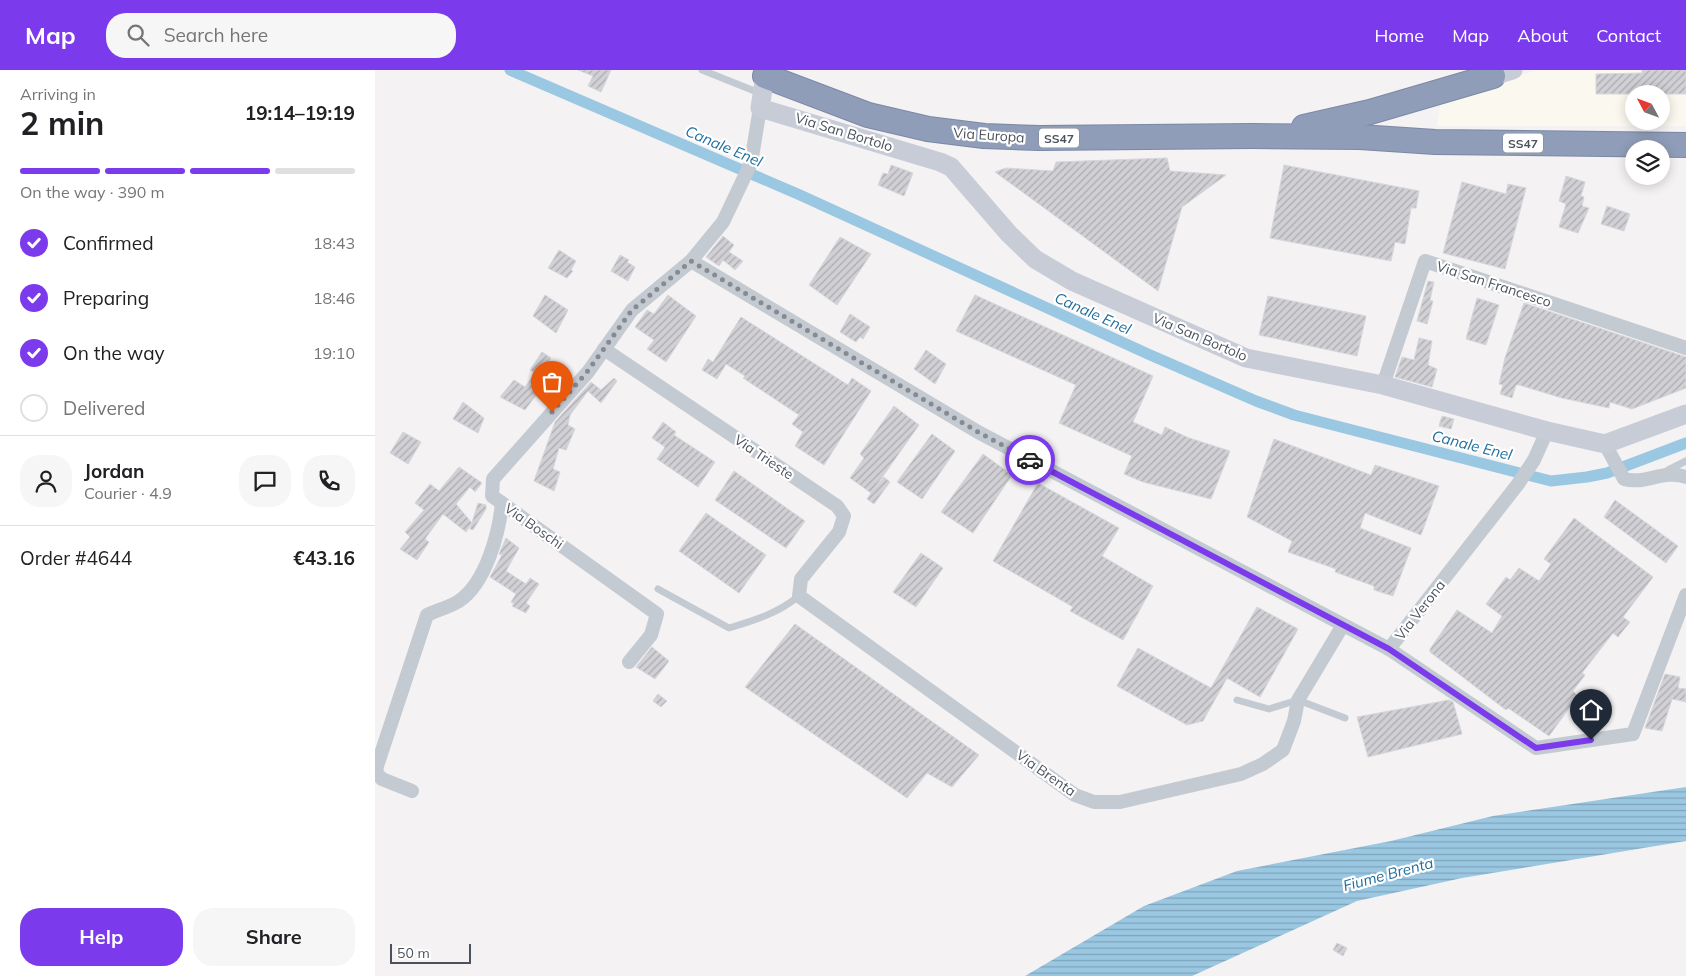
<!DOCTYPE html>
<meta charset="utf-8">
<style>
:root{--surface:#fff;--page:#f6f6f6;--text:#202124;--muted:#757577;--line:#e0e0e0;--accent:#7c3aed}
body{margin:0;font-family:Mulish,sans-serif;background:var(--page);color:var(--text);height:100vh;display:flex;flex-direction:column;font-size:19px;white-space:nowrap}
*{box-sizing:border-box;margin:0}
p{font-size:16px;color:var(--muted)}
.icon{flex:none;width:28px;height:28px;fill:none;stroke:currentColor;stroke-width:2;stroke-linecap:round;stroke-linejoin:round}
.map{position:relative;flex:1;overflow:hidden}
.drawer{display:flex;flex-direction:column;background:var(--surface);width:375px}
.drawer>*{flex:none}
.needle{width:32px;rotate:311deg}
.buttons{position:absolute;left:1250px;top:15px;display:grid;gap:10px}
.buttons a{display:grid;place-items:center;width:45px;height:45px;border-radius:50%;background:var(--surface);box-shadow:0 2px 12px #0003;font-size:25px}
.scale{position:absolute;left:15px;bottom:12px;width:81px;box-sizing:border-box;padding-left:5px;border:2px solid #4c525d;border-top:0;font-size:14px;line-height:18px;white-space:nowrap;color:#4c525d;-webkit-text-stroke:4px #fff;paint-order:stroke}
.pin{position:absolute;display:grid;place-items:center;width:42px;height:42px;color:#fff;margin:-51px -21px;border-radius:50% 50% 50% 0;rotate:-45deg;box-shadow:0 0 5px #0007}
.pin .icon{rotate:45deg}
.courier{position:absolute;display:grid;place-items:center;width:50px;height:50px;margin:-25px;border:4px solid #7c3aed;border-radius:50%;background:#fff;color:#222;box-shadow:0 1px 6px #0007}
.summary em{font-style:normal;font-weight:700}
.summary div{display:flex;flex-direction:column-reverse}
.summary{display:flex;align-items:center;justify-content:space-between;height:85px;padding:0 20px}
h1{font-size:32px;font-weight:700;line-height:38px}
.bar{display:grid;grid-template-columns:repeat(4,1fr);gap:8px 5px;align-content:center;height:60px;padding:0 20px}
.bar i{height:6px;border-radius:4px;background:var(--line)}
.bar .selected{background:var(--accent)}
.bar p{grid-column:span 4}
.line{display:flex;align-items:center;gap:12px;padding:0 20px;border-top:1px solid var(--line)}
.line div{flex:1}
.round{display:grid;place-items:center;flex:none;width:52px;height:52px;border-radius:20px;background:var(--page)}
ol{padding:0 20px;list-style:none}
li{display:flex;align-items:center;gap:15px;height:55px}
li p{margin-inline-start:auto}
li .icon{padding:5px;border-radius:50%;background:var(--accent);color:#fff;stroke-width:4}
li:last-child{color:var(--muted)}
li i{width:28px;height:28px;border:2px solid var(--line);border-radius:50%}
.cta{display:flex;gap:10px;margin-top:auto;padding:10px 20px}
.cta a{flex:1;height:58px;border-radius:20px;background:var(--accent);color:#fff;font-size:20px;font-weight:700;line-height:58px;text-align:center}
.cta a+a{background:var(--page);color:var(--text)}
header{display:flex;align-items:center;gap:30px;box-sizing:border-box;height:70px;padding:0 25px;background:var(--accent);color:#fff}
header strong{font-size:24px}
nav{display:flex;gap:28px;margin-inline-start:auto;font-size:18px}
.search{width:350px;height:45px;background:var(--page);display:flex;align-items:center;gap:12px;box-sizing:border-box;padding:0 18px;border-radius:20px;color:var(--muted);font-size:19px}
main{display:flex;flex:1;min-height:0}
.map>svg:first-child{display:block}
.commercial{fill:#fbf9ef;fill-rule:evenodd}
.water{fill:url(#water-rules)}
.lines{fill:none;stroke-linecap:round;stroke-linejoin:round}
.canal{stroke:#9ac7e2;stroke-width:11}
.building{fill:url(#building-hatch);stroke:#d6d7dc}
.highway-casing{stroke:#7b88a5;stroke-width:26}
.lane{stroke:#c4cad1;stroke-width:7}
.street{stroke:#c4cad1;stroke-width:14}
.secondary{stroke:#c7ccd7;stroke-width:19}
.highway{stroke:#909db9;stroke-width:24}
.done{stroke:#878a91;stroke-width:5;stroke-dasharray:0 9}
.route{stroke:#7c3aed;stroke-width:6}
.labels{text-anchor:middle;dominant-baseline:central;stroke-width:4.5;stroke-linejoin:round;paint-order:stroke}
.shield{fill:#fff;stroke:#82868e;stroke-width:1}
.shield-label{font-size:12px;font-weight:bold;fill:#4c525d}
.street-label{font-size:14px;fill:#4c525d;stroke:#fff}
.water-label{font-size:15px;font-style:italic;fill:#1f6d9c;stroke:#fff}
</style>
<header>
<strong>Map</strong>
<div class="search"><svg class="icon" aria-label="search" viewBox="0 0 24 24"><circle cx="10" cy="10" r="6"/><path d="M15 15l6 6"/></svg>Search here</div>
<nav><a>Home</a><a>Map</a><a>About</a><a>Contact</a></nav>
</header>
<main>
<section class="drawer">
<div class="summary"><div><h1>2 min</h1><p>Arriving in</p></div><em>19:14–19:19</em></div>
<div class="bar"><i class="selected"></i><i class="selected"></i><i class="selected"></i><i></i><p>On the way · 390 m</p></div>
<ol>
<li><svg class="icon" aria-label="check" viewBox="0 0 24 24"><path d="M5 12l5 5 9-10"/></svg>Confirmed<p>18:43</p></li>
<li><svg class="icon" aria-label="check" viewBox="0 0 24 24"><path d="M5 12l5 5 9-10"/></svg>Preparing<p>18:46</p></li>
<li><svg class="icon" aria-label="check" viewBox="0 0 24 24"><path d="M5 12l5 5 9-10"/></svg>On the way<p>19:10</p></li>
<li><i></i>Delivered</li>
</ol>
<div class="line" style="height:90px"><a class="round"><svg class="icon" aria-label="person" viewBox="0 0 24 24"><circle cx="12" cy="8" r="4"/><path d="M4 21q1-7 8-7t8 7"/></svg></a><div><b>Jordan</b><p>Courier · 4.9</p></div><a class="round"><svg class="icon" aria-label="chat" viewBox="0 0 24 24"><path d="M4 5h16v11H9l-5 4z"/></svg></a><a class="round"><svg class="icon" aria-label="phone" viewBox="0 0 24 24"><path d="M5 4h4l2 5-3 2q2 4 5 5l2-3 5 2v4C11 20 4 13 5 4z"/></svg></a></div>
<div class="line" style="height:65px"><div>Order #4644</div><b>€43.16</b></div>
<div class="cta"><a>Help</a><a>Share</a></div>
</section>
<div class="map">
<svg width="1311" height="906" viewBox="0 0 1311 906">
<defs>
<pattern id="water-rules" width="6" height="5" patternUnits="userSpaceOnUse" patternTransform="scale(1.25)"><rect width="6" height="5" fill="#9ac7e2"/><path d="M0 2.5h6" fill="none" stroke="#80a4ba"/></pattern>
<pattern id="building-hatch" width="6" height="6" patternUnits="userSpaceOnUse" patternTransform="scale(1.25)"><rect width="6" height="6" fill="#d0d0d5"/><path d="M-1 1l2-2M0 6l6-6M5 7l2-2" fill="none" stroke="#ababb0"/></pattern>
</defs>
<rect width="100%" height="100%" fill="#f4f2f2"/>
<path class="commercial" d="M1163,0h148v56h-249l4,-24zM1259,24h27v27h-27z"/>
<polygon class="water" points="1311,717 1311,771 1087,808 982,831 817,906 650,906 769,836 862,801 1016,771 1118,746"/>
<g class="lines">
<polyline class="canal" points="135,0 425,125 773,284 881,331 919,345 1176,411 1212,407 1232,403 1311,373"/>
</g>
<g class="building">
<polygon points="203,0 236,0 226,22 213,16 218,6"/>
<polygon points="1267,0 1311,0 1311,24 1221,24 1221,4 1267,3"/>
<polygon points="792,88 795,101 851,105 807,137 783,221 620,102 631,98 678,101 681,92"/>
<polygon points="516,95 538,103 529,126 503,115 508,103 513,104"/>
<polygon points="909,95 1044,121 1041,138 1036,138 1030,174 1020,172 1016,191 895,168"/>
<polygon points="1191,106 1210,112 1206,126 1209,127 1207,136 1214,138 1203,163 1184,157 1191,134 1184,131"/>
<polygon points="1087,112 1131,124 1133,114 1151,118 1130,199 1068,183"/>
<polygon points="1232,136 1255,144 1249,161 1226,154"/>
<polygon points="348,166 359,175 354,182 368,191 360,200 348,190 344,196 331,187"/>
<polygon points="465,167 496,184 462,235 434,215"/>
<polygon points="184,180 201,191 196,200 198,201 192,208 173,198"/>
<polygon points="245,185 254,190 252,192 260,197 253,211 236,201"/>
<polygon points="1053,211 1059,212 1055,230 1058,231 1052,254 1042,251"/>
<polygon points="170,225 193,240 181,263 158,246"/>
<polygon points="293,225 321,246 291,292 272,279 279,270 260,257 272,240 279,244"/>
<polygon points="600,225 778,306 758,352 787,365 790,357 814,368 855,381 836,429 768,412 749,404 757,386 684,353 701,315 581,261"/>
<polygon points="893,226 991,246 982,286 884,265"/>
<polygon points="1102,228 1124,235 1111,275 1091,269"/>
<polygon points="1149,233 1311,287 1311,318 1257,339 1235,332 1234,338 1187,328 1144,315 1141,315 1137,328 1125,324 1128,315 1124,314 1130,288"/>
<polygon points="475,244 495,257 488,269 485,267 481,272 465,262"/>
<polygon points="366,247 473,315 477,308 496,321 449,395 420,376 428,362 417,354 424,345 368,308 370,306 351,294 342,309 327,300 333,289 338,292"/>
<polygon points="1044,268 1057,271 1053,295 1062,299 1057,317 1020,307 1027,287 1039,290"/>
<polygon points="551,280 571,294 560,314 539,299"/>
<polygon points="167,282 176,288 172,293 195,309 189,316 184,312 182,315 173,309 150,340 125,327 139,310 150,317 160,303 155,300"/>
<polygon points="239,308 242,311 226,333 213,321 195,345 193,355 200,359 191,380 184,378 178,399 185,402 179,421 159,411 180,352 216,312 226,320"/>
<polygon points="88,332 109,348 103,363 78,349"/>
<polygon points="519,336 544,355 499,419 509,407 515,412 499,434 492,429 496,423 475,408 489,388 485,384"/>
<polygon points="1067,346 1079,349 1076,359 1064,356"/>
<polygon points="288,352 301,362 299,365 340,392 323,417 282,389 290,377 277,368"/>
<polygon points="28,362 46,372 33,394 15,383"/>
<polygon points="557,364 580,381 547,429 522,412"/>
<polygon points="899,369 996,405 1000,395 1064,416 1046,465 990,443 985,458 1036,478 1018,526 999,520 999,516 960,502 961,499 913,482 917,471 872,447"/>
<polygon points="608,384 637,405 598,463 566,442"/>
<polygon points="84,397 107,413 100,422 95,417 81,434 97,453 91,462 68,444 50,469 54,472 42,490 25,479 35,467 30,462 49,440 40,433 55,414 64,421"/>
<polygon points="359,401 430,451 411,478 340,430"/>
<polygon points="663,413 744,458 727,486 778,516 748,570 695,541 698,537 618,491"/>
<polygon points="1240,430 1303,476 1291,493 1229,447"/>
<polygon points="103,433 111,435 111,439 98,460 95,459"/>
<polygon points="331,443 391,485 364,523 304,481"/>
<polygon points="1199,448 1278,507 1248,547 1255,552 1243,567 1238,563 1207,603 1210,605 1198,621 1203,626 1174,666 1133,638 1131,640 1055,582 1055,579 1082,540 1117,563 1127,546 1111,534 1131,507 1135,510 1144,498 1164,511 1176,494 1169,489"/>
<polygon points="131,468 144,478 131,501 151,514 155,508 164,514 151,533 155,536 151,543 137,536 139,534 136,532 141,524 115,507 127,485 124,484"/>
<polygon points="546,483 568,498 541,537 518,522"/>
<polygon points="882,537 923,559 885,627 852,608 828,651 812,655 742,616 763,578 836,618"/>
<polygon points="420,554 604,685 577,717 552,703 532,728 370,617"/>
<polygon points="277,577 294,591 280,609 261,597"/>
<polygon points="1290,604 1305,607 1303,618 1311,619 1311,632 1297,629 1287,661 1270,658"/>
<polygon points="283,624 292,631 286,637 278,631"/>
<polygon points="1074,630 1078,632 1087,664 993,687 982,647"/>
<polygon points="962,873 972,878 968,886 958,880"/>
</g>
<g class="lines">
<defs>
<g id="highway">
<polyline points="390,6 493,45 553,59 609,66 664,68 877,66 985,67 1060,72 1311,75"/>
<polyline points="929,57 995,42 1118,6"/>
</g>
</defs>
<use href="#highway" class="highway-casing"/>
<g class="lane">
<polyline points="327,0 387,24"/>
<polyline points="1292,404 1293,400 1311,391"/>
<path d="M283,519l71,39c27,-8 49,-15 70,-32"/>
<polyline points="862,630 894,639 923,630 970,648"/>
</g>
<g class="street">
<polyline points="316,191 603,362 1014,579 1143,414 1159,390 1172,361"/>
<polyline points="229,279 462,436 469,446 464,462 426,509 424,526 700,725 719,732 745,732 866,704 888,694 908,680 919,651 923,630 968,555"/>
<polyline points="1008,315 1050,191 1311,278"/>
<path d="M1230,374l19,35c21,6 40,-10 62,-2"/>
<polyline points="1014,579 1161,678 1258,664 1311,525"/>
<polyline points="254,592 276,565 282,544 117,426 118,409 213,302 257,240 316,191 348,152 376,93 385,38"/>
<path d="M37,721l-30,-12 -6,-6 1,-7 50,-151c10,-5 23,-8 32,-14 27,-18 40,-68 43,-98"/>
</g>
<g class="secondary">
<polyline points="390,6 385,38 565,92 576,97 634,164 660,189 697,211 871,288 1008,315 1172,361 1230,374 1311,344"/>
<polyline points="1118,6 1138,0"/>
</g>
<use href="#highway" class="highway"/>
</g>
<g class="lines">
<polyline class="done" points="177,342 212,302 257,240 316,191 603,362 655,390"/>
<polyline class="route" points="655,390 1014,579 1161,678 1216,670"/>
</g>
<g class="labels">
<g class="shield">
<rect x="664" y="58.5" width="40" height="19" rx="4"/>
<rect x="1128" y="63.5" width="40" height="19" rx="4"/>
</g>
<g class="shield-label">
<text x="684" y="68">SS47</text>
<text x="1148" y="73">SS47</text>
</g>
<g class="street-label">
<text transform="translate(469 62) rotate(17)">Via San Bortolo</text>
<text transform="translate(614 65) rotate(4)">Via Europa</text>
<text transform="translate(1119 214) rotate(18)">Via San Francesco</text>
<text transform="translate(825 267) rotate(23)">Via San Bortolo</text>
<text transform="translate(389 387) rotate(34)">Via Trieste</text>
<text transform="translate(159 456) rotate(35)">Via Boschi</text>
<text transform="translate(1045 540) rotate(-52)">Via Verona</text>
<text transform="translate(671 703) rotate(35)">Via Brenta</text>
</g>
<g class="water-label">
<text transform="translate(349 76) rotate(23)">Canale Enel</text>
<text transform="translate(718 243) rotate(24)">Canale Enel</text>
<text transform="translate(1097 375) rotate(14)">Canale Enel</text>
<text transform="translate(1013 804) rotate(-15)">Fiume Brenta</text>
</g>
</g>
</svg>
<div class="buttons">
<a><svg class="needle" viewBox="-14 -14 28 28"><path d="M0-13l5 13h-10z" fill="#e53935"/><path d="M0 13l5-13h-10z" fill="#757577"/></svg></a>
<a><svg class="icon" aria-label="layers" viewBox="0 0 24 24"><path d="M12 4l9 5-9 5-9-5zM3 14l9 5 9-5"/></svg></a>
</div>
<div class="scale">50 m</div>
<div class="pin" style="left:177px;top:342px;background:#ea580c"><svg class="icon" aria-label="bag" viewBox="0 0 24 24"><path d="M5 8h14l-1 12H6zM9 8a3 3 0 0 1 6 0"/></svg></div>
<div class="pin" style="left:1216px;top:670px;background:#1f2937"><svg class="icon" aria-label="home" viewBox="0 0 24 24"><path d="M3 11l9-7 9 7M6 9v11h12V9"/></svg></div>
<div class="courier" style="left:655px;top:390px"><svg class="icon" aria-label="car" viewBox="0 0 24 24"><path d="M5 17H2v-5l4-1 3-4h7l3 4 3 1v5h-3M9 17h6M6 11h13"/><circle cx="7" cy="17" r="2"/><circle cx="17" cy="17" r="2"/></svg></div>
</div>
</main>
